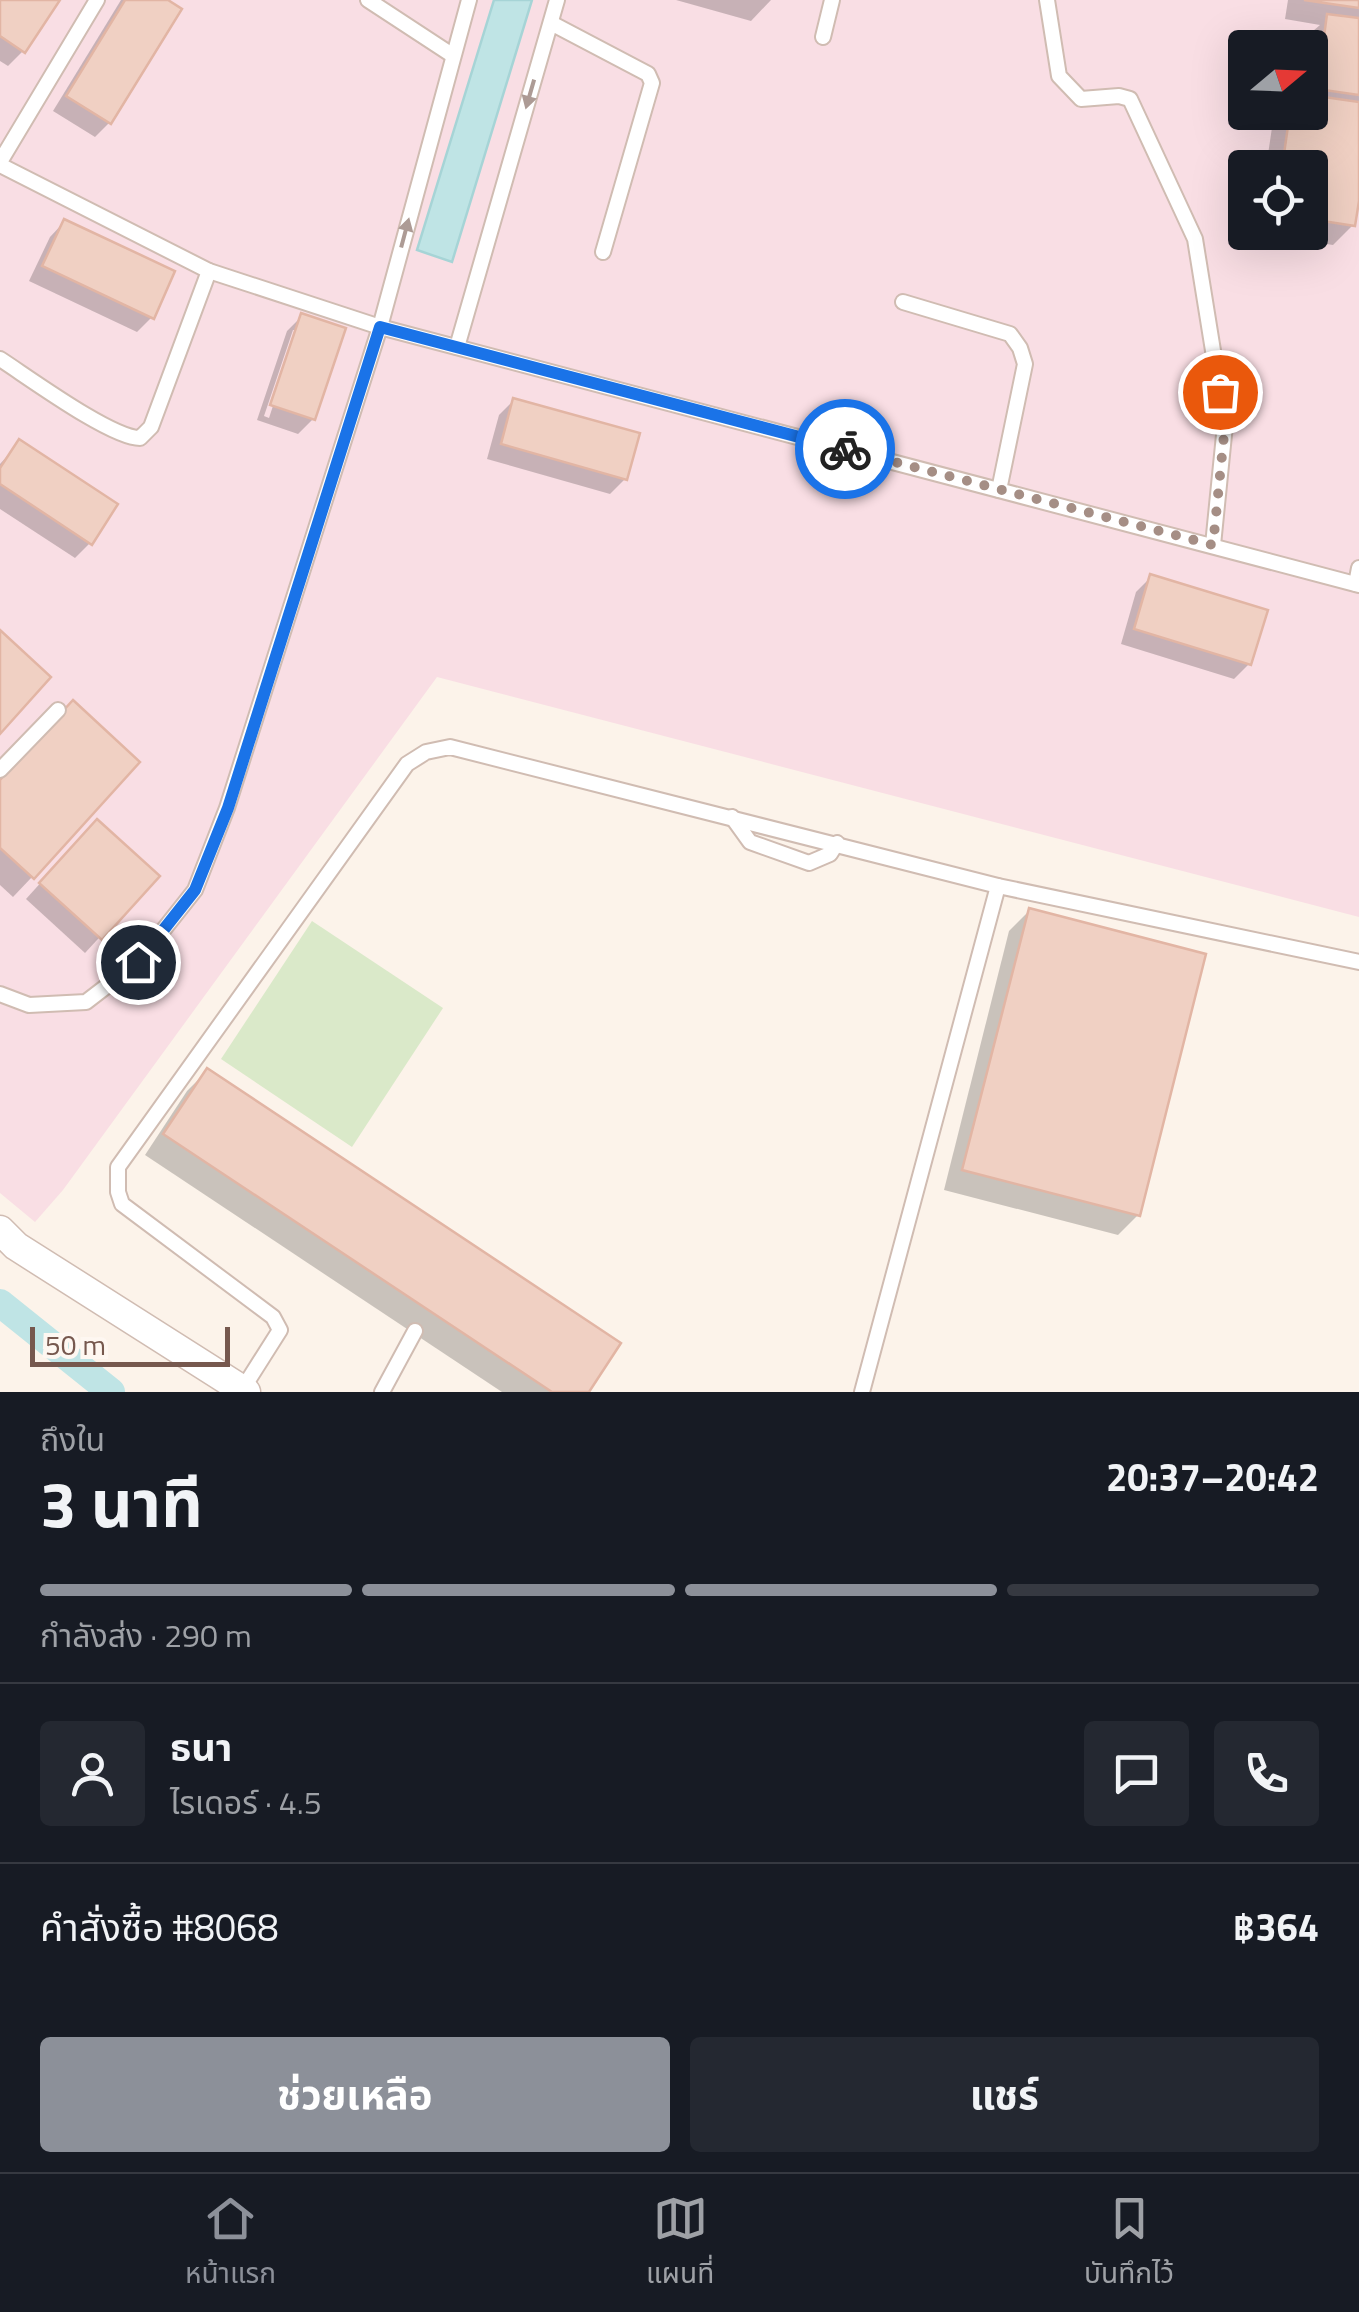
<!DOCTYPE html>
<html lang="th">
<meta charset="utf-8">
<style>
:root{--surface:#171b24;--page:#242831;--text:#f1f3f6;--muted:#9ea1a6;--line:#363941;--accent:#8c9099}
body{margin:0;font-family:"Titillium Web","Noto Sans Thai",sans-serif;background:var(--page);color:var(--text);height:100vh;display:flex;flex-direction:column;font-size:38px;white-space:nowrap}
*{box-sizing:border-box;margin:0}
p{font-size:32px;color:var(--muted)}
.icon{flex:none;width:55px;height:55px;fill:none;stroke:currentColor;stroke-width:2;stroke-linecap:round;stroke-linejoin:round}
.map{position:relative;height:1392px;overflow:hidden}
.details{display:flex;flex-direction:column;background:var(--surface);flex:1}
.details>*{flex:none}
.needle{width:65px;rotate:71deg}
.fabs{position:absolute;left:1228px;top:30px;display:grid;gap:20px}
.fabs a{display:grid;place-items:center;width:100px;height:100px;border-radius:10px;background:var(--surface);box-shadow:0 10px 40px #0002;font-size:50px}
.scale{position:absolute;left:30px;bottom:25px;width:200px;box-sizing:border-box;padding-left:10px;border:5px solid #76584e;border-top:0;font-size:28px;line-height:35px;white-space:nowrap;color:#76584e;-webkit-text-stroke:8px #fef7f1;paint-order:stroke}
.pin{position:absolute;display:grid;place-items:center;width:85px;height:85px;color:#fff;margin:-42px;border:5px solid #fff;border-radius:50%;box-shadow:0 2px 10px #0007}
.courier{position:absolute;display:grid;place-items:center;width:100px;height:100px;margin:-50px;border:8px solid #1a73e8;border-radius:50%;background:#fff;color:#222;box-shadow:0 2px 12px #0007}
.overview em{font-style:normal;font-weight:700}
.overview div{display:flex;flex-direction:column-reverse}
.overview{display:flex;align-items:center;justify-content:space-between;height:170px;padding:0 40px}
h1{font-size:65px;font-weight:700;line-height:75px}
.bar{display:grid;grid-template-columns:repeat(4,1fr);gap:15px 10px;align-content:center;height:120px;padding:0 40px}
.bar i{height:12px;border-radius:8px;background:var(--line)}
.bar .active{background:var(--accent)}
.bar p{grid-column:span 4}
.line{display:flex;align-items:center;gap:25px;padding:0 40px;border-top:2px solid var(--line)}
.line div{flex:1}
.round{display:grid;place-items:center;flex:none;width:105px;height:105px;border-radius:10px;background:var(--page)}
.primary-button{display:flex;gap:20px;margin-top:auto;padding:20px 40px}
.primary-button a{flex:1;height:115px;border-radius:10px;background:var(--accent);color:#fff;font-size:40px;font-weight:700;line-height:115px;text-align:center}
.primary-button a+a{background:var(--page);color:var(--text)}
.tabs{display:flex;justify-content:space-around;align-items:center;height:140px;border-top:2px solid var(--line);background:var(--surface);font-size:28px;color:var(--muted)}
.tabs a{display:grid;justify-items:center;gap:5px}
.tabs .active{color:var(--accent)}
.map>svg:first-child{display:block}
.medical{fill:#f9dee4;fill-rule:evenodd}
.green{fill:#dae9c9}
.water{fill:#bfe4e5;stroke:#a6d4d6;stroke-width:2.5}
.shadow{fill:#0003;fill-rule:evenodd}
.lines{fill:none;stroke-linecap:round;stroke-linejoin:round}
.canal{stroke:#bfe4e5;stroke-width:28}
.building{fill:#f0d0c3;stroke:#e2b5a4;stroke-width:2.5}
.lane-casing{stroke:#d0bcb2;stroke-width:18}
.street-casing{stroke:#d0bcb2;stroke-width:31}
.lane{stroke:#fff;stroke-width:14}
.street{stroke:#fff;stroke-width:28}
.oneway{fill:#ad9b95}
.done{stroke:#a58e85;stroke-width:10;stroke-dasharray:0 18}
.route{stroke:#1a73e8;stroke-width:12}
</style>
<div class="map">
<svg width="1359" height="1392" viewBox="0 0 1359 1392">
<rect width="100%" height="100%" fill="#fcf3ea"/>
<path class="medical" d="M0,0h1359v917l-922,-240 -374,513 -28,32 -35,-29zM1245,48h65v64h-65zM1245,168h65v64h-65z"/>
<polygon class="green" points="312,921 443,1008 352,1147 221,1059"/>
<polygon class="water" points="494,0 532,0 452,262 417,250"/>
<g class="shadow">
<polygon points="0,0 57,0 23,51 8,66 0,61"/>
<polygon points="121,0 164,0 110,122 95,137 53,111"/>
<polygon points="676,0 771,0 751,21"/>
<polygon points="1288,0 1359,0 1359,101 1356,104 1359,105 1359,185 1353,225 1333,245 1256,233 1310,232 1310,168 1266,168 1274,114 1310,112 1310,54 1313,31 1320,25 1285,19"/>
<polygon points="64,222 152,317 137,332 29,281 50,237"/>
<path d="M302,316l11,103 -15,15 -41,-14 30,-89zM293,330h5l-29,88 -5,-2z"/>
<polygon points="514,400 625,479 610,494 487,459 499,415"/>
<polygon points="20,442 90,543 75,558 0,509 0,464"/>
<polygon points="1151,577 1249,664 1234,679 1121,644 1136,592"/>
<polygon points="0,782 32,877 13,897 0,885"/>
<polygon points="82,837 156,876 85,953 26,899"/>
<polygon points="1029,911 1138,1215 1118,1235 944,1190 1009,931"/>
<polygon points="207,1071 586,1392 502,1392 145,1155 187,1091"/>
</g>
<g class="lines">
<polyline class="canal" points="0,1303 111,1392"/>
</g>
<g class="building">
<polygon points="0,0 60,0 25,53 0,36"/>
<polygon points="125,0 168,0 182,9 111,124 66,96"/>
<polygon points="1304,0 1359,0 1359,8"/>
<polygon points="1327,14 1359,18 1359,95 1317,89"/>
<polygon points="1310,95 1359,102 1359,201 1355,226 1310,219 1310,168 1282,168 1290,112 1310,112"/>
<polygon points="64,219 175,271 154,319 42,266"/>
<polygon points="301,313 346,328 315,420 270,405"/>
<polygon points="513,398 640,433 627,480 501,444"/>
<polygon points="19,439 118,504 92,545 0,484 0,468"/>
<polygon points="1150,574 1268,610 1251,665 1134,629"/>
<polygon points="0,630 51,677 0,734"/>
<polygon points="73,700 140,762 34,879 0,848 0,780"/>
<polygon points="97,819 160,876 102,940 39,883"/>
<polygon points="1029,908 1206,954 1140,1216 962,1170"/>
<polygon points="207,1068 621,1343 589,1392 552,1392 163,1134"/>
</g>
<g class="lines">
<defs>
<g id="lane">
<polyline points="368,0 452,55"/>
<polyline points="1047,0 1059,76 1081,99 1119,96 1130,99 1195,239 1225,425 1213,545"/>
<polyline points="551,23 648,74 652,83 603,252"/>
<polyline points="823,37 832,0"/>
<polyline points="0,162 97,0"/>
<polyline points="0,165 209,271 380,327 1359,585"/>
<polyline points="903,302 1010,334 1020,348 1025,364 999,490"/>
<polyline points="457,347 557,0"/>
<path d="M0,359c28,18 111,79 140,79l11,-11 58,-156"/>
<polyline points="1356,584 1359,568"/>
<polyline points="0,770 58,710"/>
<polyline points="732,817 750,842 809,863 830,854 837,843"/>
<polyline points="0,994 29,1005 86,1002 138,962 195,890 227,808 380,327 469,0"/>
<polyline points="242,1390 280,1330 273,1317 122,1204 118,1192 118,1167 407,764 426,752 450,747 998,886 1359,962"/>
<polyline points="382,1392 415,1331"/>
<polyline points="862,1392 998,886"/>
</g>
<polyline id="street" points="0,1230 16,1246 246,1392"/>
</defs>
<use href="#lane" class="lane-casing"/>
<use href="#street" class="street-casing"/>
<use href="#lane" class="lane"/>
<use href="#street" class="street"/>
</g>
<defs><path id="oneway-solid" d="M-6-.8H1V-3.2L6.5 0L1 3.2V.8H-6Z" transform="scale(2.5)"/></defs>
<g class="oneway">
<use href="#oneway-solid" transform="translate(530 94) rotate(106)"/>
<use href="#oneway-solid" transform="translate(405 233) rotate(-75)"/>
</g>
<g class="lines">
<polyline class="done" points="845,449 1213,545 1225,425 1220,392"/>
<polyline class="route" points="138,962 195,890 228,808 380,327 845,449"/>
</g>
</svg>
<div class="fabs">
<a><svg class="needle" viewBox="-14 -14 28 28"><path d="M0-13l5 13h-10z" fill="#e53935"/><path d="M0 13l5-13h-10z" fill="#9ea1a6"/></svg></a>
<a><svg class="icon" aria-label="locate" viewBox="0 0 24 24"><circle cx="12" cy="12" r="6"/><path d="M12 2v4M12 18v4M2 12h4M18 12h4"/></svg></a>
</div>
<div class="scale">50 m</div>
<div class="pin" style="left:1220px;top:392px;background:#ea580c"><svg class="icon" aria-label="bag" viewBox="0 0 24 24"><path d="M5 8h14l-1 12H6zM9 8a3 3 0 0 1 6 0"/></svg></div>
<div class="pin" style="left:138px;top:962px;background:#1f2937"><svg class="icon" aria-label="home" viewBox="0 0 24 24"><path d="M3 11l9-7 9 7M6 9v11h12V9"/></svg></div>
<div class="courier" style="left:845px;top:449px"><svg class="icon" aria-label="bike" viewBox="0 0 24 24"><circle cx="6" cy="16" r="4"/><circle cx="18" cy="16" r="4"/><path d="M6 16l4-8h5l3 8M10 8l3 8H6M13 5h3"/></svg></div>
</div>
<section class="details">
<div class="overview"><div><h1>3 นาที</h1><p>ถึงใน</p></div><em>20:37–20:42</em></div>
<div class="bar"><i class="active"></i><i class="active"></i><i class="active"></i><i></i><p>กำลังส่ง · 290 m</p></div>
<div class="line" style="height:180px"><a class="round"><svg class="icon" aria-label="person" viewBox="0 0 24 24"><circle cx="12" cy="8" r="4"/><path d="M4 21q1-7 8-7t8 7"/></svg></a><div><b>ธนา</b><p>ไรเดอร์ · 4.5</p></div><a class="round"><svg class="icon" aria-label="chat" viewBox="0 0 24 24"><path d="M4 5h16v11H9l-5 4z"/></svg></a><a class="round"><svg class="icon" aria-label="phone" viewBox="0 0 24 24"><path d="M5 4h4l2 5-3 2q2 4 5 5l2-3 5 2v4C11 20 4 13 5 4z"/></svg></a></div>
<div class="line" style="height:130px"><div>คำสั่งซื้อ #8068</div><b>฿364</b></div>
<div class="primary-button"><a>ช่วยเหลือ</a><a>แชร์</a></div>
</section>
<nav class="tabs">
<a class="active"><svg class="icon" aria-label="home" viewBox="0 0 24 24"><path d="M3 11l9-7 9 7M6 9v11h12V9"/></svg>หน้าแรก</a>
<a><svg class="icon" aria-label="map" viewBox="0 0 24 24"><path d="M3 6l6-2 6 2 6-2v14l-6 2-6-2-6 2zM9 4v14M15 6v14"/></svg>แผนที่</a>
<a><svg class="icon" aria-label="saved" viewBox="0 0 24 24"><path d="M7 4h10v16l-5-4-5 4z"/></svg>บันทึกไว้</a>
</nav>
